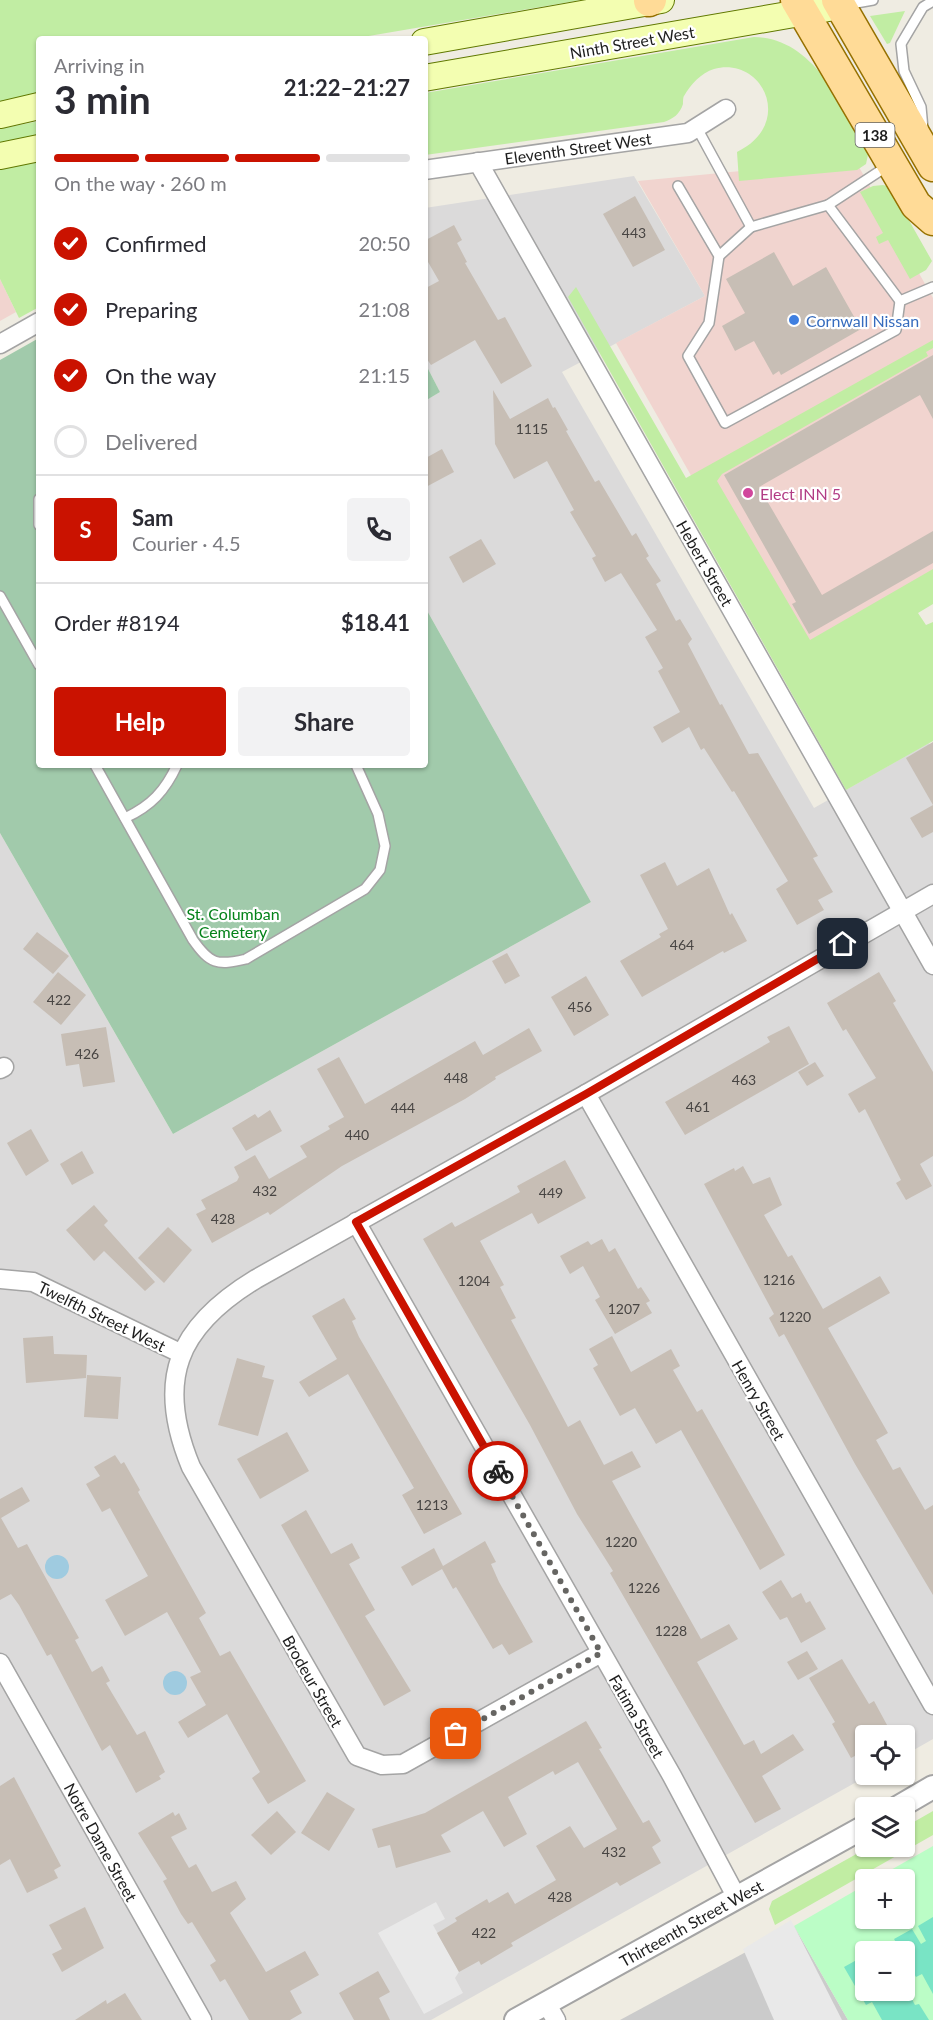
<!DOCTYPE html>
<meta charset="utf-8">
<style>
:root{--surface:#fff;--page:#f2f2f3;--text:#2b2b33;--muted:#7c7c81;--line:#e1e1e2;--accent:#ca1200}
body{margin:0;font-family:Lato,sans-serif;background:var(--page);color:var(--text);height:100vh;display:flex;flex-direction:column;font-size:22px;white-space:nowrap}
*{box-sizing:border-box;margin:0}
p{font-size:20px;color:var(--muted)}
.icon{flex:none;width:33px;height:33px;fill:none;stroke:currentColor;stroke-width:2;stroke-linecap:round;stroke-linejoin:round}
.map{position:relative;flex:1;overflow:hidden}
.drawer{position:absolute;left:36px;top:36px;width:392px;height:732px;display:flex;flex-direction:column;background:var(--surface);border-radius:6px;box-shadow:0 2px 4px #0004}
.drawer>*{flex:none}
.tools{position:absolute;left:855px;top:1725px;display:grid;gap:12px}
.tools a{display:grid;place-items:center;width:60px;height:60px;border-radius:6px;background:var(--surface);box-shadow:0 2px 4px #0004;font-size:30px}
.pin{position:absolute;display:grid;place-items:center;width:51px;height:51px;color:#fff;margin:-26px;border-radius:12px;box-shadow:0 3px 9px #0006}
.courier{position:absolute;display:grid;place-items:center;width:60px;height:60px;margin:-30px;border:4px solid #ca1200;border-radius:50%;background:#fff;color:#222;box-shadow:0 2px 8px #0007}
.summary em{font-style:normal;font-weight:700}
.summary div{display:flex;flex-direction:column-reverse}
.summary{display:flex;align-items:center;justify-content:space-between;height:102px;padding:0 18px}
h1{font-size:39px;font-weight:700;line-height:45px}
.bar{display:grid;grid-template-columns:repeat(4,1fr);gap:9px 6px;align-content:center;height:72px;padding:0 18px}
.bar i{height:8px;border-radius:4px;background:var(--line)}
.bar .active{background:var(--accent)}
.bar p{grid-column:span 4}
.line{display:flex;align-items:center;gap:15px;padding:0 18px;border-top:2px solid var(--line)}
.line div{flex:1}
.round{display:grid;place-items:center;flex:none;width:63px;height:63px;border-radius:6px;background:var(--page)}
ol{padding:0 18px;list-style:none}
li{display:flex;align-items:center;gap:18px;height:66px}
li p{margin-inline-start:auto}
li .icon{padding:6px;border-radius:50%;background:var(--accent);color:#fff;stroke-width:4}
li:last-child{color:var(--muted)}
li i{width:33px;height:33px;border:3px solid var(--line);border-radius:50%}
.action{display:flex;gap:12px;margin-top:auto;padding:12px 18px}
.action a{flex:1;height:69px;border-radius:6px;background:var(--accent);color:#fff;font-size:24px;font-weight:700;line-height:69px;text-align:center}
.action a+a{background:var(--page);color:var(--text)}
.map>svg:first-child{display:block}
.residential{fill:#dbdada}
.commercial{fill:#f1d4cf}
.religious{fill:#cbcbcb}
.grass{fill:#c1eda3}
.cemetery{fill:#a1caab}
.park{fill:#bbfdc6;fill-rule:evenodd}
.pitch{fill:#79e4c5}
.parking{fill:#e9e9e9}
.water{fill:#9fcbe0}
.building{fill:#c7beb5}
.lines{fill:none;stroke-linecap:round;stroke-linejoin:round}
.service-casing{stroke:#a4a4a4;stroke-width:12}
.minor-casing{stroke:#a4a4a4;stroke-width:21}
.tertiary-casing{stroke:#a4a4a4;stroke-width:26}
.secondary-casing{stroke:#607800;stroke-width:28}
.primary-casing{stroke:#967100;stroke-width:33}
.service{stroke:#fff;stroke-width:9}
.minor{stroke:#fff;stroke-width:18}
.tertiary{stroke:#fff;stroke-width:22}
.secondary{stroke:#f3feb1;stroke-width:26}
.primary{stroke:#ffdb97;stroke-width:30}
.done{stroke:#666562;stroke-width:6;stroke-dasharray:0 10.8}
.route{stroke:#ca1200;stroke-width:8}
.shop-dot{fill:#3f7fe0;stroke:#fff;stroke-width:2}
.hotel-dot{fill:#d1479c;stroke:#fff;stroke-width:2}
.labels{text-anchor:middle;dominant-baseline:central;stroke-width:4.5;stroke-linejoin:round;paint-order:stroke}
.number-label{font-size:14px;fill:#484543}
.shield{fill:#fff;stroke:#616161;stroke-width:1.5}
.shield-label{font-size:15px;font-weight:bold;fill:#1d1d1d}
.street-label{font-size:16px;fill:#1d1d1d;stroke:#fff}
.shop-label{font-size:16px;fill:#366cbe;stroke:#fff;text-anchor:start}
.hotel-label{font-size:16px;fill:#b23c85;stroke:#fff;text-anchor:start}
.park-label{font-size:16px;fill:#048219;stroke:#fff}
</style>
<div class="map">
<svg width="933" height="2020" viewBox="0 0 933 2020">
<rect width="100%" height="100%" fill="#efece2"/>
<polygon class="residential" points="634,176 705,296 562,372 814,808 929,743 933,750 933,1739 905,1755 904,1736 866,1736 866,1774 869,1775 431,2020 0,2020 0,833 173,1134 591,902 425,607 425,401 440,392 425,363 425,208"/>
<g class="commercial">
<polygon points="855,160 933,298 933,599 791,652 616,343 705,296 638,181"/>
<polygon points="0,279 16,312 0,321"/>
</g>
<polygon class="religious" points="794,1926 848,2020 620,2020"/>
<g class="grass">
<polygon points="0,0 581,0 351,39 39,39 39,95 0,102"/>
<polygon points="905,11 890,43 887,44 870,16"/>
<path d="M754,37c60,1 87,68 115,113l-3,14 -9,6 -118,11 -2,-29c58,-28 26,-96 -23,-83 -13,4 -23,15 -30,27 -1,1 -1,6 -1,8 -3,10 -10,15 -19,18l-239,33v-62z"/>
<polygon points="39,121 39,136 0,143 0,129"/>
<polygon points="39,162 39,307 19,318 0,279 0,169"/>
<polygon points="883,185 890,187 932,261 926,270 910,279 888,240 879,244 876,237 883,233 860,192 873,186"/>
<polygon points="576,287 686,478 933,340 933,348 926,352 928,356 722,474 717,481 810,640 933,569 933,604 918,613 926,625 933,622 933,741 846,790 568,297"/>
<polygon points="933,1811 933,1835 775,1925 769,1909 772,1901 869,1847 904,1846 905,1827"/>
</g>
<g class="cemetery">
<polygon points="39,338 39,765 424,765 425,607 591,902 173,1134 0,833 0,360"/>
<polygon points="425,363 440,392 425,401 424,401"/>
</g>
<path class="park" d="M933,1846v174h-85l-54,-94 71,-41 1,33h38v-38l-29,-1zM866,1952h38v38h-38z"/>
<g class="pitch">
<polygon points="933,1917 933,1994 922,1974 916,1977 905,1958 904,1952 901,1951 894,1939 912,1929 921,1944 926,1941 918,1926"/>
<polygon points="862,1957 865,1962 866,1990 904,1990 905,1986 915,2005 919,2004 929,2020 882,2020 872,2002 866,2005 844,1967"/>
</g>
<g class="parking">
<polygon points="436,1902 445,1919 433,1925 459,1972 455,1978 463,1993 424,2014 378,1933"/>
<polygon points="791,1920 842,2020 774,2020 743,1949"/>
</g>
<g class="water">
<circle cx="57" cy="1567" r="12"/>
<circle cx="175" cy="1683" r="12"/>
</g>
<g class="building">
<polygon points="635,196 665,250 633,267 603,214"/>
<polygon points="454,225 462,240 457,243 467,262 465,263 498,320 505,317 532,366 501,384 475,340 431,365 424,355 424,289 439,281 424,255 424,241"/>
<polygon points="774,252 793,286 826,267 861,329 781,375 779,371 773,375 754,341 735,351 722,326 745,313 726,279"/>
<polygon points="933,355 933,419 920,395 759,487 822,595 933,531 933,563 809,634 792,604 796,602 724,475"/>
<polygon points="493,390 510,419 548,398 553,408 555,407 568,430 566,431 595,482 599,480 632,536 636,533 649,556 646,558 661,581 656,584 676,621 680,619 692,639 688,644 720,705 722,704 749,754 758,753 818,856 813,858 833,892 818,900 824,910 797,925 776,889 788,881 734,791 732,792 704,748 701,750 689,727 662,743 653,727 680,712 658,671 663,668 645,637 657,630 621,573 605,582 592,558 596,556 570,512 574,510 547,461 514,479 495,444"/>
<polygon points="442,449 454,472 424,488 424,459"/>
<polygon points="481,539 496,564 463,583 449,557"/>
<polygon points="933,742 933,805 906,758"/>
<polygon points="933,805 933,832 922,838 910,818"/>
<polygon points="665,862 677,886 709,868 730,915 732,913 747,941 724,953 723,951 642,997 620,961 661,937 659,934 668,929 640,875"/>
<polygon points="37,932 69,956 53,974 23,949"/>
<polygon points="507,953 520,976 505,984 492,961"/>
<polygon points="58,972 86,995 61,1025 33,1002"/>
<polygon points="879,972 896,1001 893,1003 933,1072 933,1156 920,1164 932,1186 906,1200 896,1183 901,1180 865,1109 859,1113 848,1094 876,1078 846,1029 843,1031 827,1003"/>
<polygon points="586,976 609,1015 574,1036 551,997"/>
<polygon points="789,1026 809,1064 685,1135 665,1102 770,1042 767,1037"/>
<polygon points="106,1027 115,1082 83,1087 79,1064 66,1066 61,1034"/>
<polygon points="529,1028 542,1051 495,1077 496,1079 465,1099 342,1166 270,1215 268,1212 212,1243 196,1214 206,1209 201,1200 237,1181 239,1177 234,1167 255,1155 269,1179 307,1157 300,1146 330,1129 328,1126 344,1117 317,1069 339,1057 365,1104 475,1041 483,1055"/>
<polygon points="815,1062 824,1076 807,1086 798,1072"/>
<polygon points="270,1110 282,1131 246,1151 232,1128 255,1114 258,1118"/>
<polygon points="31,1129 49,1161 26,1176 7,1143"/>
<polygon points="82,1151 94,1173 72,1185 60,1164"/>
<polygon points="565,1160 586,1198 538,1224 532,1213 480,1241 504,1285 500,1287 516,1318 511,1320 568,1427 580,1420 604,1465 632,1451 641,1467 612,1481 701,1639 729,1624 738,1639 697,1662 744,1745 754,1740 761,1754 793,1734 804,1750 762,1776 781,1809 755,1823 610,1573 613,1571 577,1514 530,1425 423,1239 452,1222 455,1227 520,1192 517,1186"/>
<polygon points="743,1166 753,1184 770,1177 782,1205 764,1215 788,1257 792,1255 823,1309 880,1276 890,1293 828,1328 888,1433 876,1440 893,1470 900,1467 925,1510 933,1505 933,1595 855,1464 784,1334 779,1337 769,1318 774,1314 704,1184 734,1168 735,1171"/>
<polygon points="94,1205 108,1221 104,1225 155,1282 145,1291 104,1251 94,1261 66,1230"/>
<polygon points="168,1227 192,1250 164,1283 138,1258"/>
<polygon points="602,1239 609,1252 615,1248 638,1289 641,1287 650,1301 646,1303 652,1313 615,1334 595,1300 600,1297 583,1266 570,1274 560,1256 588,1241 591,1245"/>
<polygon points="344,1298 356,1319 352,1321 359,1337 462,1514 424,1534 402,1495 414,1488 348,1374 309,1397 299,1382 337,1359 312,1316"/>
<polygon points="53,1336 54,1354 87,1355 86,1378 26,1383 23,1338"/>
<polygon points="612,1336 631,1372 671,1349 680,1366 673,1370 697,1412 702,1409 785,1555 760,1570 681,1430 656,1444 635,1408 620,1416 593,1368 598,1365 589,1349"/>
<polygon points="237,1358 265,1366 262,1377 274,1380 258,1436 218,1425"/>
<polygon points="87,1375 121,1377 118,1419 84,1417"/>
<polygon points="287,1432 309,1471 260,1499 237,1459"/>
<polygon points="115,1455 121,1464 124,1462 140,1490 138,1492 206,1613 199,1618 220,1656 230,1651 306,1781 268,1804 252,1778 260,1772 227,1714 188,1738 178,1722 206,1705 190,1677 201,1672 167,1612 125,1636 105,1600 148,1576 110,1508 102,1512 86,1484 100,1476 94,1467"/>
<polygon points="22,1487 30,1501 1,1518 18,1548 27,1544 79,1638 75,1640 92,1672 102,1666 110,1681 106,1683 137,1735 145,1731 165,1772 159,1776 161,1779 136,1793 110,1745 102,1751 51,1654 47,1656 19,1605 11,1594 0,1600 0,1499"/>
<polygon points="306,1510 331,1554 352,1543 360,1558 349,1564 375,1610 365,1616 411,1691 384,1706 281,1525"/>
<polygon points="485,1541 496,1562 491,1564 499,1582 533,1642 509,1655 502,1644 493,1649 456,1587 453,1589 442,1569 412,1586 401,1567 434,1548 443,1566"/>
<polygon points="781,1580 792,1598 801,1593 806,1603 810,1601 826,1629 801,1643 787,1617 780,1620 762,1592"/>
<polygon points="807,1651 818,1669 798,1680 787,1662"/>
<polygon points="842,1659 869,1704 874,1701 893,1736 866,1736 866,1750 851,1758 832,1724 835,1722 809,1678"/>
<polygon points="586,1721 602,1748 599,1749 643,1823 649,1820 661,1841 652,1847 661,1863 620,1886 617,1882 511,1943 513,1946 481,1965 479,1961 459,1972 437,1933 457,1921 455,1918 487,1899 489,1903 508,1892 515,1904 556,1880 536,1846 570,1826 584,1848 617,1829 578,1762 555,1775 553,1771 508,1797 527,1834 504,1847 483,1811 441,1835 451,1852 396,1868 390,1845 378,1848 372,1829 425,1813"/>
<polygon points="14,1777 61,1866 54,1870 58,1878 27,1893 10,1859 0,1865 0,1786"/>
<polygon points="327,1792 355,1809 329,1851 301,1833"/>
<polygon points="277,1811 296,1832 271,1855 251,1835"/>
<polygon points="173,1812 175,1816 179,1813 187,1829 171,1837 189,1868 196,1864 212,1892 236,1881 246,1899 230,1913 266,1972 305,1951 319,1975 290,1991 302,2013 290,2020 249,2020 225,1979 220,1982 210,1965 216,1961 192,1922 188,1924 181,1914 163,1881 167,1879 138,1833"/>
<polygon points="85,1907 104,1948 62,1972 52,1954 62,1949 49,1925"/>
<polygon points="378,1971 390,1992 379,1998 390,2020 354,2020 339,1993"/>
<polygon points="125,1993 142,2020 75,2020 106,2000 107,2004"/>
</g>
<g class="lines">
<defs>
<g id="service">
<polyline points="845,5 873,0"/>
<polyline points="697,128 751,227 828,205"/>
<polyline points="923,129 921,107 904,71 901,44 923,7 933,1"/>
<polyline points="889,165 828,205 900,301 933,287"/>
<polyline points="678,186 719,256 709,323 688,356 725,423 896,330 900,301"/>
<polyline points="719,256 751,227"/>
<polyline points="39,499 39,525"/>
<polyline points="0,596 39,665"/>
<path d="M95,765l98,175c17,24 24,26 53,19l119,-70 15,-19 5,-24 -7,-32 -22,-49"/>
<path d="M125,818c26,-12 40,-27 52,-53"/>
</g>
<g id="minor">
<polyline points="478,162 933,965"/>
<polyline points="424,170 688,133 726,109"/>
<polyline points="0,344 39,322"/>
<polyline points="0,1069 4,1067"/>
<polyline points="586,1094 933,1705"/>
<polyline points="356,1222 672,1776 737,1898"/>
<polyline points="0,1279 33,1282 180,1353"/>
<path d="M601,1653l-198,111 -21,1 -25,-9 -166,-289c-36,-87 -14,-140 65,-188l330,-185 347,-200"/>
<polyline points="0,1663 202,2020"/>
<polyline points="546,2003 556,2020"/>
</g>
<g id="tertiary">
<polyline points="897,1808 933,1787"/>
<polyline points="516,2020 866,1826"/>
</g>
<g id="secondary">
<polyline points="424,42 661,0"/>
<polyline points="424,78 840,6"/>
<polyline points="0,115 39,106"/>
<polyline points="0,156 39,148"/>
</g>
<g id="primary">
<polyline points="796,0 916,205 933,220"/>
<polyline points="837,0 933,166"/>
<polyline points="649,1 651,0"/>
</g>
</defs>
<use href="#service" class="service-casing"/>
<use href="#minor" class="minor-casing"/>
<use href="#tertiary" class="tertiary-casing"/>
<use href="#secondary" class="secondary-casing"/>
<use href="#primary" class="primary-casing"/>
<use href="#service" class="service"/>
<use href="#minor" class="minor"/>
<use href="#tertiary" class="tertiary"/>
<use href="#secondary" class="secondary"/>
<use href="#primary" class="primary"/>
</g>
<g class="lines">
<polyline class="done" points="456,1734 601,1653 498,1471"/>
<polyline class="route" points="498,1471 356,1222 586,1094 843,944"/>
</g>
<circle class="shop-dot" cx="794" cy="320" r="6"/>
<circle class="hotel-dot" cx="748" cy="493" r="6"/>
<g class="labels">
<g class="number-label">
<text x="634" y="232">443</text>
<text x="532" y="428">1115</text>
<text x="682" y="944">464</text>
<text x="59" y="999">422</text>
<text x="580" y="1006">456</text>
<text x="87" y="1053">426</text>
<text x="456" y="1077">448</text>
<text x="744" y="1079">463</text>
<text x="698" y="1106">461</text>
<text x="403" y="1107">444</text>
<text x="357" y="1134">440</text>
<text x="265" y="1190">432</text>
<text x="551" y="1192">449</text>
<text x="223" y="1218">428</text>
<text x="779" y="1279">1216</text>
<text x="474" y="1280">1204</text>
<text x="624" y="1308">1207</text>
<text x="795" y="1316">1220</text>
<text x="432" y="1504">1213</text>
<text x="621" y="1541">1220</text>
<text x="644" y="1587">1226</text>
<text x="671" y="1630">1228</text>
<text x="614" y="1851">432</text>
<text x="560" y="1896">428</text>
<text x="484" y="1932">422</text>
</g>
<rect class="shield" x="855.5" y="123" width="39" height="24" rx="4.5"/>
<g class="shield-label">
<text x="875" y="135">138</text>
</g>
<g class="street-label">
<text transform="translate(632 42) rotate(-10)">Ninth Street West</text>
<text transform="translate(578 148) rotate(-8)">Eleventh Street West</text>
<text transform="translate(705 563) rotate(60)">Hebert Street</text>
<text transform="translate(102 1316) rotate(26)">Twelfth Street West</text>
<text transform="translate(759 1400) rotate(60)">Henry Street</text>
<text transform="translate(313 1681) rotate(60)">Brodeur Street</text>
<text transform="translate(637 1716) rotate(60)">Fatima Street</text>
<text transform="translate(101 1842) rotate(61)">Notre Dame Street</text>
<text transform="translate(691 1923) rotate(-29)">Thirteenth Street West</text>
</g>
<g class="shop-label">
<text x="806" y="320">Cornwall Nissan</text>
</g>
<g class="hotel-label">
<text x="760" y="493">Elect INN 5</text>
</g>
<g class="park-label">
<text x="233" y="913">St. Columban<tspan x="233" dy="18">Cemetery</tspan></text>
</g>
</g>
</svg>
<div class="tools">
<a><svg class="icon" aria-label="locate" viewBox="0 0 24 24"><circle cx="12" cy="12" r="6"/><path d="M12 2v4M12 18v4M2 12h4M18 12h4"/></svg></a>
<a><svg class="icon" aria-label="layers" viewBox="0 0 24 24"><path d="M12 4l9 5-9 5-9-5zM3 14l9 5 9-5"/></svg></a>
<a>+</a>
<a>−</a>
</div>
<div class="pin" style="left:456px;top:1734px;background:#ea580c"><svg class="icon" aria-label="bag" viewBox="0 0 24 24"><path d="M5 8h14l-1 12H6zM9 8a3 3 0 0 1 6 0"/></svg></div>
<div class="pin" style="left:843px;top:944px;background:#1f2937"><svg class="icon" aria-label="home" viewBox="0 0 24 24"><path d="M3 11l9-7 9 7M6 9v11h12V9"/></svg></div>
<div class="courier" style="left:498px;top:1471px"><svg class="icon" aria-label="bike" viewBox="0 0 24 24"><circle cx="6" cy="16" r="4"/><circle cx="18" cy="16" r="4"/><path d="M6 16l4-8h5l3 8M10 8l3 8H6M13 5h3"/></svg></div>
<section class="drawer">
<div class="summary"><div><h1>3 min</h1><p>Arriving in</p></div><em>21:22–21:27</em></div>
<div class="bar"><i class="active"></i><i class="active"></i><i class="active"></i><i></i><p>On the way · 260 m</p></div>
<ol>
<li><svg class="icon" aria-label="check" viewBox="0 0 24 24"><path d="M5 12l5 5 9-10"/></svg>Confirmed<p>20:50</p></li>
<li><svg class="icon" aria-label="check" viewBox="0 0 24 24"><path d="M5 12l5 5 9-10"/></svg>Preparing<p>21:08</p></li>
<li><svg class="icon" aria-label="check" viewBox="0 0 24 24"><path d="M5 12l5 5 9-10"/></svg>On the way<p>21:15</p></li>
<li><i></i>Delivered</li>
</ol>
<div class="line" style="height:108px"><b class="round" style="background:var(--accent);color:#fff">S</b><div><b>Sam</b><p>Courier · 4.5</p></div><a class="round"><svg class="icon" aria-label="phone" viewBox="0 0 24 24"><path d="M5 4h4l2 5-3 2q2 4 5 5l2-3 5 2v4C11 20 4 13 5 4z"/></svg></a></div>
<div class="line" style="height:78px"><div>Order #8194</div><b>$18.41</b></div>
<div class="action"><a>Help</a><a>Share</a></div>
</section>
</div>
